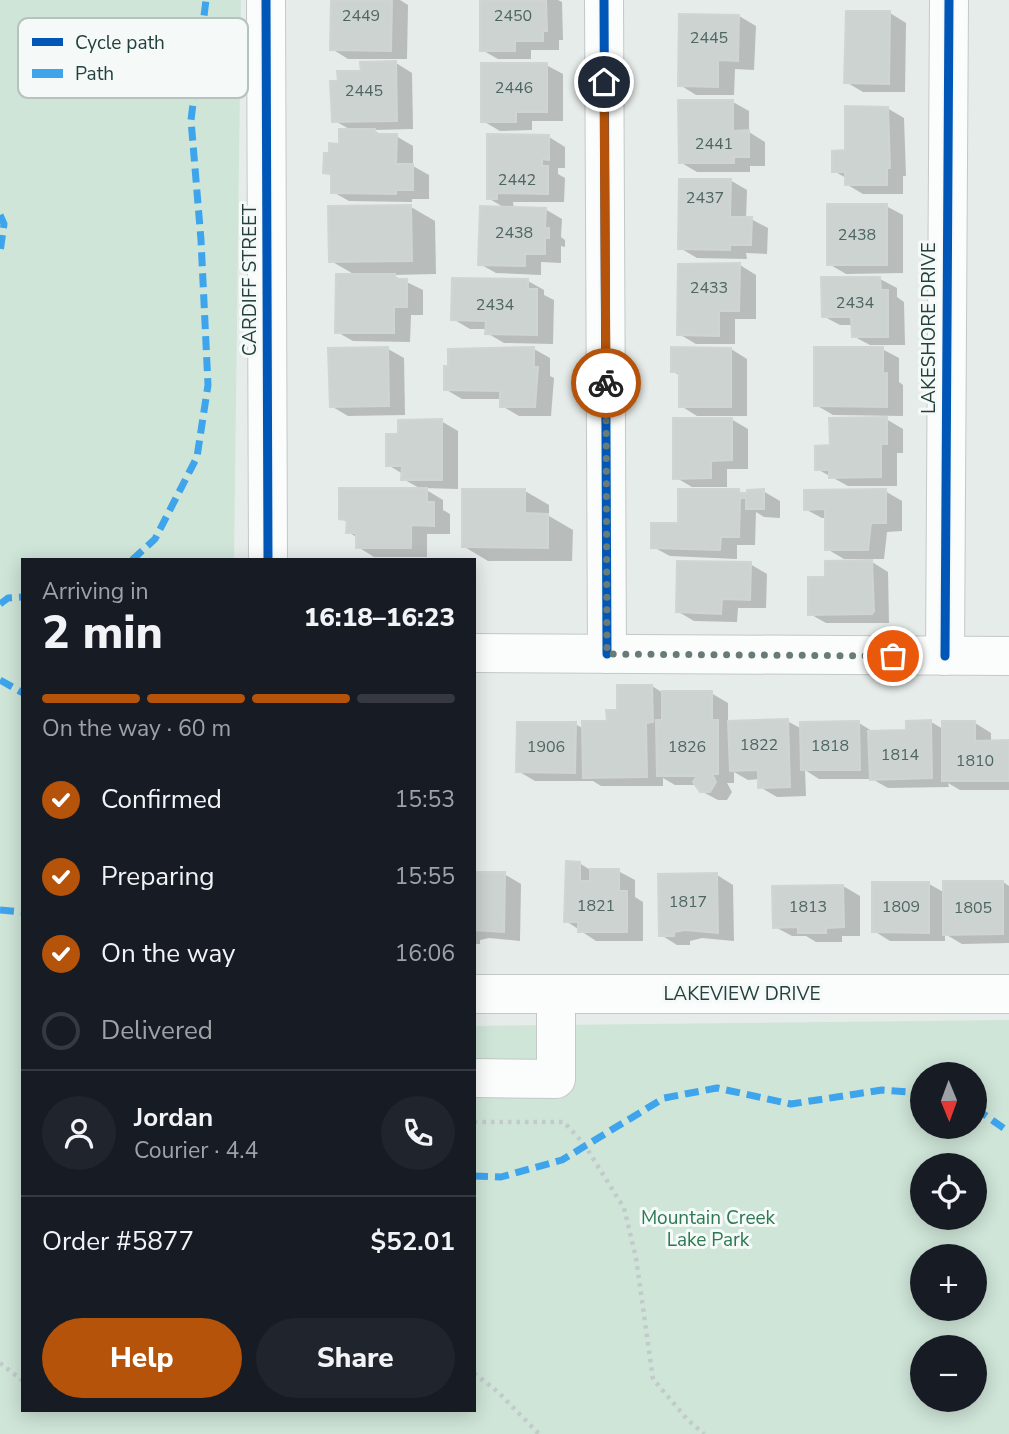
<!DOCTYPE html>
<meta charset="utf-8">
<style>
:root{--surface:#171b24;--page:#20242c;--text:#f1f3f6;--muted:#9ea1a6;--line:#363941;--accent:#b45309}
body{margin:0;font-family:"Nunito Sans",sans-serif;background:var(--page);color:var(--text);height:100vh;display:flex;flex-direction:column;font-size:26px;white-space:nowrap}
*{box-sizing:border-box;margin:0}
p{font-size:23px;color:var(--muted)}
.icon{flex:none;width:38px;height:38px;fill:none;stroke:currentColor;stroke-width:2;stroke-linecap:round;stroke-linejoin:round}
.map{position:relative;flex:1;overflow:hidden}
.sheet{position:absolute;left:21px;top:558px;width:455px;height:854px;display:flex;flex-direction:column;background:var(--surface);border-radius:0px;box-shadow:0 4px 18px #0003}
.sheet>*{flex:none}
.needle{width:46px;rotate:179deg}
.tools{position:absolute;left:910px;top:1062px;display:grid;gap:14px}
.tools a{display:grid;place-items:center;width:77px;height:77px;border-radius:50%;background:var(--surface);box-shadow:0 4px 18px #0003;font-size:35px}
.pin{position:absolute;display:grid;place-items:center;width:60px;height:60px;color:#fff;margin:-30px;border:4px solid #fff;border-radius:50%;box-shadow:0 2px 7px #0007}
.courier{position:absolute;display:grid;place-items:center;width:70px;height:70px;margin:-35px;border:5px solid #b45309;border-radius:50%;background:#fff;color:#222;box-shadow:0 2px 9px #0007}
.head em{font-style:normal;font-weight:800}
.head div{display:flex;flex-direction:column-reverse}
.head{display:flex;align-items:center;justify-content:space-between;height:119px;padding:0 21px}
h1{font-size:46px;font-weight:800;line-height:52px}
.bar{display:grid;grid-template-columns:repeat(4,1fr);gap:10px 7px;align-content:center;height:84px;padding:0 21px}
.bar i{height:9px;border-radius:5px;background:var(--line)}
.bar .selected{background:var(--accent)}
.bar p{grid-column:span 4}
.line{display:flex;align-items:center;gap:18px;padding:0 21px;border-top:2px solid var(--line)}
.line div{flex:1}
.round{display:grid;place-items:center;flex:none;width:74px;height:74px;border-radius:37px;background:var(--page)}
ol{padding:0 21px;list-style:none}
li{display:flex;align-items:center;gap:21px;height:77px}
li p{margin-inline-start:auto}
li .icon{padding:7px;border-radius:50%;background:var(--accent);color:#fff;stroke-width:4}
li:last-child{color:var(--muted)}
li i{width:38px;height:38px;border:4px solid var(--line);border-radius:50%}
.cta{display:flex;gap:14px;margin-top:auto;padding:14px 21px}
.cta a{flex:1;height:80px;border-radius:42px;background:var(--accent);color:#fff;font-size:28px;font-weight:800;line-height:80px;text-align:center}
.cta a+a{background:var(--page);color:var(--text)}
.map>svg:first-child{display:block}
.green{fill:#cfe5d8;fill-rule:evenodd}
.shadow{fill:#0003}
.building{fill:#cdd3d1;stroke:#cfd5d3;stroke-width:2}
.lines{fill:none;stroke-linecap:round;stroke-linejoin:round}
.minor-casing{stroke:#c3c9c7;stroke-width:40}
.path{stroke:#c2cbca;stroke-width:4.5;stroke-dasharray:3.5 5;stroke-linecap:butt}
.minor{stroke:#fbfcfc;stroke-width:38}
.quiet{stroke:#3ea4ec;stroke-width:7;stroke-dasharray:14 7;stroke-linecap:butt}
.cycleway-casing{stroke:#f5faf8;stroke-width:13}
.cycleway{stroke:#0057b8;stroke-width:9}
.done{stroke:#677c79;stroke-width:7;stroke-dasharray:0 12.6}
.route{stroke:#b45309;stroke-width:9}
.labels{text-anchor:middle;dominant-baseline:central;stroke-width:6;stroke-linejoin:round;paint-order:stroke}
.number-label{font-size:16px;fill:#4e6662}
.street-label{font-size:19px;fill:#23403c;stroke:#f5faf8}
.park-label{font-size:19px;fill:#2c7852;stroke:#f5faf8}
.key{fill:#f5faf8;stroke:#b6c2c0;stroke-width:2}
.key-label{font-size:19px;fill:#23403c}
</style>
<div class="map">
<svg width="1009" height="1434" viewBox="0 0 1009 1434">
<rect width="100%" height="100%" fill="#e6ecea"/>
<path class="green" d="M0,0h241l-7,560h-211v850h451v-384l535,-6v414h-1009zM922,1074h53v53h-53zM922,1166h53v52h-53zM922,1256h53v53h-53zM922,1348h53v52h-53z"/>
<g class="shadow">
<polygon points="332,0 400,0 408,5 407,59 348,59 332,49"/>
<polygon points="482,0 558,0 562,2 563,40 559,40 559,50 531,50 531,59 498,59 482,50"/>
<polygon points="890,13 906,23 905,92 863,92 846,82"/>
<polygon points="681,15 739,16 756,26 754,70 735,69 734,95 696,95 680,85"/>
<polygon points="396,63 412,73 413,129 373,130 383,136 396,136 413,146 413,166 429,175 429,199 412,199 412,202 349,201 333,192 333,177 325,172 330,154 341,145 351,130 333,120 339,82 362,73"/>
<polygon points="546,65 563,74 563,121 532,121 532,130 500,131 483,121"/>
<polygon points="733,102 749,111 749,132 765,142 765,166 750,166 750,172 697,172 680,162"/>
<polygon points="887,108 904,118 906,176 903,176 903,194 863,194 846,184 846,178 834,171 847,152"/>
<polygon points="549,137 565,147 565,168 558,168 558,174 565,178 564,202 513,202 514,209 545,209 562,219 561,237 565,240 565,247 561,246 561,263 541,262 541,275 496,273 480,264 505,208 488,198"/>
<polygon points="730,180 747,190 746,219 751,219 768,228 767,254 746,253 747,259 697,258 680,248"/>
<polygon points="886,206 903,215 903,273 846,274 829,264"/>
<polygon points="411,207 435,221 436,274 392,275 423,290 423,315 411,315 410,342 353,341 337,332 357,276 331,261"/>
<polygon points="740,265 756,275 756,319 735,319 735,344 696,344 679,334"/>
<polygon points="880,279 897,288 897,297 904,302 905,345 870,345 853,336 853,325 840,325 823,316"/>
<polygon points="528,281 544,290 544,295 554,300 553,344 504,343 487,333 487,329 470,329 453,319"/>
<polygon points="388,349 404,358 405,415 348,416 331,406"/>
<polygon points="534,349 550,358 550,376 554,378 551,416 519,416 502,406 502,399 462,399 445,389 450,368"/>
<polygon points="731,349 747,359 747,416 697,416 681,406 681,376 672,371"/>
<polygon points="882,349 899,358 899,382 903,385 903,416 833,415 816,405"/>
<polygon points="731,419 748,429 748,469 727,469 727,487 692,487 675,477"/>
<polygon points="886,419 903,429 903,453 897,453 897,486 848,486 817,469 831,447"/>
<polygon points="441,421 458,431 458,489 423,488 443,500 443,510 450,514 450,534 427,534 427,557 374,557 358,547 358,538 348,532 348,523 341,518 423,490 403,479 403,474 388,465 399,436"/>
<polygon points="525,491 549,505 549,516 573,530 572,561 488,561 463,546"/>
<polygon points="739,491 746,495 763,491 780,501 780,518 764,517 756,512 755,545 737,545 737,559 670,556 653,547 679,525"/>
<polygon points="885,491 902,501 902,531 887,532 884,559 844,559 827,549 827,518 822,518 805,509"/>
<polygon points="872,562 888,572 889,623 826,623 810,614 827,579"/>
<polygon points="750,564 767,574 766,608 738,608 737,622 694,621 677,611"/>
<polygon points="652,686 663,693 711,693 728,703 728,722 787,721 802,729 859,723 875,733 908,732 931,722 943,729 975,723 991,733 991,742 1009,742 1009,790 960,790 948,783 949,787 888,788 872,779 819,779 805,770 806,796 777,797 760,787 760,779 748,780 734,772 734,783 727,783 732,792 727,800 718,800 701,791 697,785 675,785 663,778 663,786 601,786 593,781 535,781 518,771 575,724 584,729 608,722"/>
<polygon points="579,863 592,871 618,871 635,880 635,897 643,902 643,941 596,941 566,921"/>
<polygon points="474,874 504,874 521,884 520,941 489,938 480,940 480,944 474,944"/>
<polygon points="717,875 733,885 734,941 702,938 690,941 690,945 677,945 661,935"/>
<polygon points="1003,882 1009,886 1009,943 962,944 945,934 945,941 890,941 874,931 929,884 945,893"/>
<polygon points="843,886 860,896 860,936 842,936 842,942 816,942 806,936 792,936 775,927"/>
</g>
<g class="building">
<polygon points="331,0 392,0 391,51 330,50"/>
<polygon points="480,0 546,0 547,31 543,31 543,41 515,41 515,51 480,51"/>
<polygon points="846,11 890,11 889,84 844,83"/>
<polygon points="679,14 739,15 738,61 718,60 718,87 678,86"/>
<polygon points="396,61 397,121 332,122 330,81 338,81 337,71 361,71 360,62"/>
<polygon points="481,63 547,63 547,112 516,112 516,122 481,122"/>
<polygon points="678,100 733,100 733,131 749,130 749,157 734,157 734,163 679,163"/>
<polygon points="845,106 888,107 890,168 887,168 887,185 845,185 845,172 832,172 832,151 845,150"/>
<polygon points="339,129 375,129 375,134 397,134 396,164 413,164 413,190 396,190 396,194 331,193 331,174 323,173 324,153 329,153 329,143 339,144"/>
<polygon points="487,134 549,135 549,160 542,159 542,166 548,166 548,194 497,193 497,199 487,199"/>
<polygon points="679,179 731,179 730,217 752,217 751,245 730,245 730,250 678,249"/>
<rect x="827" y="204" width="60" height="61"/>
<polygon points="411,205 412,261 329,262 328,206"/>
<polygon points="480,206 546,208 545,228 549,228 549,238 545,238 545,254 525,254 525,266 478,265"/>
<polygon points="740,263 739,311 719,311 719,336 677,335 678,264"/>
<polygon points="336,274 395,274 395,279 407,279 407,307 394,307 394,333 335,333"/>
<polygon points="821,277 880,277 881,290 888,290 888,337 852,337 851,317 822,317"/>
<polygon points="452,278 528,279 528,289 537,289 537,335 485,334 486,321 451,320"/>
<polygon points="388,347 389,406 330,407 328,348"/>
<polygon points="534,347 534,367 538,367 535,407 500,407 500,391 444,390 444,366 448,366 448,349"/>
<polygon points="671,347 731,348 731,407 679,407 679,372 671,372"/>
<polygon points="814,347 883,347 883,374 887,373 887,407 814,406"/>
<polygon points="887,417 887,444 881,444 881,477 829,478 829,470 815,470 815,446 830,445 829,418"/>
<polygon points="673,418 732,418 732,460 711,461 711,478 673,479"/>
<polygon points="442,419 442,480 401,480 402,466 386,466 386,434 398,434 398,420"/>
<polygon points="339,488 427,488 427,502 434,502 434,526 411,525 411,548 356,548 356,533 346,533 347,520 339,519"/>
<polygon points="462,489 525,489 525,513 548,514 548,548 462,547"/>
<polygon points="678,489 739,489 739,493 747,493 747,490 764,489 764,509 746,509 746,498 740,498 739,537 721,537 720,550 651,548 651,523 678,523"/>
<polygon points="886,489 886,523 871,523 868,550 825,550 825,509 804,510 804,490"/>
<polygon points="872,560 874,611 872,614 808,615 808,577 825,577 825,561"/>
<polygon points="677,561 751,562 750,600 722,599 721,614 676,612"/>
<polygon points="617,685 652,685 653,722 646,723 647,777 583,778 582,721 607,721 606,710 617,710"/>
<polygon points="662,691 712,691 712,720 718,720 718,774 712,774 716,782 710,792 700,792 693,782 697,776 657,776 656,720 662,720"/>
<polygon points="788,719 790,787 758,788 758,770 730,771 728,721"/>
<polygon points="931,720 932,778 870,780 868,731 906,730 906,721"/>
<polygon points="859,721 860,770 801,770 800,722"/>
<polygon points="942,721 975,721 975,741 1009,740 1009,781 942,781"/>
<polygon points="517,722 576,722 575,773 516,772"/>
<polygon points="566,861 580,862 580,881 590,881 590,869 619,869 619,891 627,891 627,932 578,932 578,922 564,922"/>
<polygon points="474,872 505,872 504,932 474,930"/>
<polygon points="717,873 718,933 685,930 674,932 674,936 659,936 658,874"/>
<polygon points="943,881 1003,881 1003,934 943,935"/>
<polygon points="872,882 929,882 929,933 872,932"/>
<polygon points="843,885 844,927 826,928 826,933 798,933 798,927 773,928 772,886"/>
</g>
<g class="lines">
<defs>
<g id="minor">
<polyline points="266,0 268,560"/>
<polyline points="604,0 607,654"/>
<polyline points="474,653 1009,656"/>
<polyline points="945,656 949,0"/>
<polyline points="474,994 1009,994"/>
<polyline points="474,1078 556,1079 556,994"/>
</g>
</defs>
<use href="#minor" class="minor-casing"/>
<g class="path">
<polyline points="474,1122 564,1122 584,1144 624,1208 636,1258 653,1379 687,1419 704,1434"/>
<polyline points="0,1363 23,1381"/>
<polyline points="474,1373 498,1392 539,1434"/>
</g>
<use href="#minor" class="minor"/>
<g class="quiet">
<polyline points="0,215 4,224 0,252"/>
<polyline points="132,560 155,539 197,457 208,385 201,240 191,120 206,0"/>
<polyline points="0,604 8,598 23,597"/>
<polyline points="0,680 23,693"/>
<polyline points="0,910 23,912"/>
<polyline points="975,1108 1009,1132"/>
<polyline points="474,1176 501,1177 562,1160 664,1098 717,1088 791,1104 882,1090 922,1093"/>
</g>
<defs>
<g id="cycleway">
<polyline points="266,0 268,560"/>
<polyline points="604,0 607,654"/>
<polyline points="945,656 949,0"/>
</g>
</defs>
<use href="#cycleway" class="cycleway-casing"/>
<use href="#cycleway" class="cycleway"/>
</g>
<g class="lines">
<polyline class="done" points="606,383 607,654 893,656"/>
<polyline class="route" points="604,82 606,383"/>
</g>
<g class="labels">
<g class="number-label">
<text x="361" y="16">2449</text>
<text x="513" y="16">2450</text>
<text x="709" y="38">2445</text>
<text x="514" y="88">2446</text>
<text x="364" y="91">2445</text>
<text x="714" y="144">2441</text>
<text x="517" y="180">2442</text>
<text x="705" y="198">2437</text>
<text x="514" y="233">2438</text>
<text x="857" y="235">2438</text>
<text x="709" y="288">2433</text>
<text x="855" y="303">2434</text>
<text x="495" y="305">2434</text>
<text x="759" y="745">1822</text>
<text x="830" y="746">1818</text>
<text x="546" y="747">1906</text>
<text x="687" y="747">1826</text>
<text x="900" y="755">1814</text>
<text x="975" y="761">1810</text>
<text x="688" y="902">1817</text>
<text x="596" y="906">1821</text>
<text x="808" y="907">1813</text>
<text x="901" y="907">1809</text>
<text x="973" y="908">1805</text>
</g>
<g class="street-label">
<text transform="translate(250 280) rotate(-90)">CARDIFF STREET</text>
<text transform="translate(929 328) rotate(-90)">LAKESHORE DRIVE</text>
<text x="742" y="994">LAKEVIEW DRIVE</text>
</g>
<g class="park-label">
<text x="708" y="1218">Mountain Creek<tspan x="708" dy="22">Lake Park</tspan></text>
</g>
</g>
<rect x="18" y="18" width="230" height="80" rx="10" class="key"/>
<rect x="32" y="38" width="31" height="8" fill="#0057b8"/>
<rect x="32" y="69" width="31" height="9" fill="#3ea4ec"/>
<g class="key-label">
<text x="75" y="49">Cycle path</text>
<text x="75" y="80">Path</text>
</g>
</svg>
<div class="tools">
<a><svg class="needle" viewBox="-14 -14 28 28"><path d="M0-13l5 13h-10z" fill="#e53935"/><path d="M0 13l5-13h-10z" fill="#9ea1a6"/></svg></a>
<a><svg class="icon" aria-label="locate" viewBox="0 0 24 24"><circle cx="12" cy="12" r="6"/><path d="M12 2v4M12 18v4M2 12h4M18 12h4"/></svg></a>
<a>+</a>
<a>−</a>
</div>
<div class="pin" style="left:893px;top:656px;background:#ea580c"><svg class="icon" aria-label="bag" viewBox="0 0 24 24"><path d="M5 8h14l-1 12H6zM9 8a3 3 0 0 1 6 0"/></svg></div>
<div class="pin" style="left:604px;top:82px;background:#1f2937"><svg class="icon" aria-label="home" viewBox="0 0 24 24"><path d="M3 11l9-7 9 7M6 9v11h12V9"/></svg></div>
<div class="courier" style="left:606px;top:383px"><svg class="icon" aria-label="bike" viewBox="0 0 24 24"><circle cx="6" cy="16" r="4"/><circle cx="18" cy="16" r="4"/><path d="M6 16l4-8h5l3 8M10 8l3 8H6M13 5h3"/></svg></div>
<section class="sheet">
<div class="head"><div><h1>2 min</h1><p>Arriving in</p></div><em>16:18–16:23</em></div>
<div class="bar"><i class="selected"></i><i class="selected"></i><i class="selected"></i><i></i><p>On the way · 60 m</p></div>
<ol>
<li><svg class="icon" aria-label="check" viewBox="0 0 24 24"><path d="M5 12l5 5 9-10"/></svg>Confirmed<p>15:53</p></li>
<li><svg class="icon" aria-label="check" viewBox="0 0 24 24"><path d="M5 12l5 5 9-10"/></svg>Preparing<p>15:55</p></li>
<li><svg class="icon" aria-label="check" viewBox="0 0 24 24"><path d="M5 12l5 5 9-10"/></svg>On the way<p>16:06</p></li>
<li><i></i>Delivered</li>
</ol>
<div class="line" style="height:126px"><a class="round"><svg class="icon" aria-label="person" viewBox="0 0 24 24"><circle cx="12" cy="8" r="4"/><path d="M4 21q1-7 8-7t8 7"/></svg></a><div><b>Jordan</b><p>Courier · 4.4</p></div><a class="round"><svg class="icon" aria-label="phone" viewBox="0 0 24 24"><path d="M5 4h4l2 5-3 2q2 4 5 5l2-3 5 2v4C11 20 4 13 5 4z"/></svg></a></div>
<div class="line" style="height:91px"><div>Order #5877</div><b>$52.01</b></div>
<div class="cta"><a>Help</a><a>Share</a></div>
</section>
</div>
